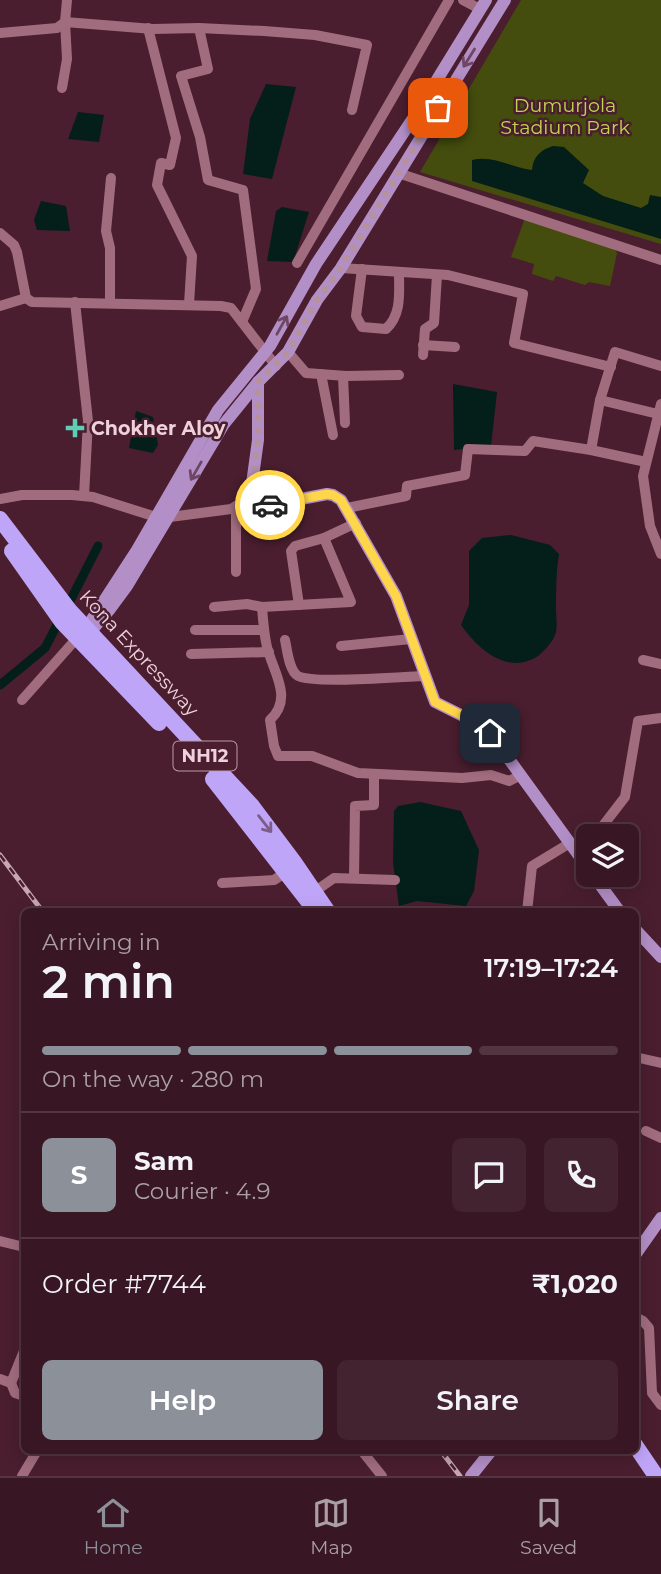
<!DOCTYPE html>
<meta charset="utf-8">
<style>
:root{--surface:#381623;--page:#432330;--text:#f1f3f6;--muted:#ab9fa6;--line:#523541;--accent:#8c9099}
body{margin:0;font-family:Montserrat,sans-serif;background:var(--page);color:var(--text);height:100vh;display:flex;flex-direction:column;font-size:26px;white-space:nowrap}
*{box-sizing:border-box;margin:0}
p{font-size:23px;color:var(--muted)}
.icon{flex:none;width:38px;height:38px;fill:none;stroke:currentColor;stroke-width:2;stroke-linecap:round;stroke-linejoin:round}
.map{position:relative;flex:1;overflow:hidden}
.panel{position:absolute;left:21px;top:908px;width:618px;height:546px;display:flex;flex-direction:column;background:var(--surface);border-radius:10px;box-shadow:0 4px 18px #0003,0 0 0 2px var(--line)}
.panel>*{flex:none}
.fabs{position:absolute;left:576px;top:824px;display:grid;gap:14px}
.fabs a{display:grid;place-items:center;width:63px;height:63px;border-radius:10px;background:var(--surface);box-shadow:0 4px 18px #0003,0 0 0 2px var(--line);font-size:35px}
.pin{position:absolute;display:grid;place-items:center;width:60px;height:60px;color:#fff;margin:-30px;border-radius:14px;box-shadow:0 4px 10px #0006}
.courier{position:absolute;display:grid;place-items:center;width:70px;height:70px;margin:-35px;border:5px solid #ffd54a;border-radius:50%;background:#fff;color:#222;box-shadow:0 2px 9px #0007}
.head em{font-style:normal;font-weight:600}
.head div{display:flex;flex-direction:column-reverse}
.head{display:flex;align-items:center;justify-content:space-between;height:119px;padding:0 21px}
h1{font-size:46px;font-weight:600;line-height:52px}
.bar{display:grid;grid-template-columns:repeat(4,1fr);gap:10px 7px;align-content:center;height:84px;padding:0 21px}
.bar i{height:9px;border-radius:5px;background:var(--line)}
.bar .on{background:var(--accent)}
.bar p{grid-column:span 4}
.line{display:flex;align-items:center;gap:18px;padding:0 21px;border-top:2px solid var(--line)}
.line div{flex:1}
.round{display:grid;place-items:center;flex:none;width:74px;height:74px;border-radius:10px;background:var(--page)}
.button{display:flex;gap:14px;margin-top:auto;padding:14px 21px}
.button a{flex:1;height:80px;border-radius:10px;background:var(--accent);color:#fff;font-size:28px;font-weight:600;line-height:80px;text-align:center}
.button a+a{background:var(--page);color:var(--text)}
.menu{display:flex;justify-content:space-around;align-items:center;height:98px;border-top:2px solid var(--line);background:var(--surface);font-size:19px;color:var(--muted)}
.menu a{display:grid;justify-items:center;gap:4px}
.menu .on{color:var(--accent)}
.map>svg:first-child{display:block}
.green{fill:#444d0d}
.water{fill:#041e19}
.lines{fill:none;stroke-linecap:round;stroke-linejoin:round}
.canal{stroke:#041e19;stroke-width:9}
.minor{stroke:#a16d7e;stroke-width:10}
.major{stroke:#b38fc7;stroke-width:12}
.highway{stroke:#bfa5f8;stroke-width:16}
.rail-casing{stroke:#c6a6b1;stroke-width:5}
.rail{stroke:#4a1e2f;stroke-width:2.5;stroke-dasharray:8;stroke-linecap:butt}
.oneway{stroke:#6f4664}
.oneway2{stroke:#7f5b89}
.done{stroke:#b5929e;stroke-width:7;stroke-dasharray:0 12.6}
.route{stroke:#ffd54a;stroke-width:9}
.poi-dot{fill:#5eceb7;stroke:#4a1e2f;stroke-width:2.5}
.labels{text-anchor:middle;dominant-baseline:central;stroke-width:5;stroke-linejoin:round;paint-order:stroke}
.shield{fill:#4a1e2f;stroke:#bd9ba7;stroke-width:2}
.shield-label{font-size:18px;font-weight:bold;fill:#eed1da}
.park-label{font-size:19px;fill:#bfd44f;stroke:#4a1e2f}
.poi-label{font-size:19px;font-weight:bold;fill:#eed1da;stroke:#4a1e2f;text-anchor:start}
.street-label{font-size:19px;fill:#eed1da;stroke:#4a1e2f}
</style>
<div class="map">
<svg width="661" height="1476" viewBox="0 0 661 1476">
<rect width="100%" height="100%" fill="#4a1e2f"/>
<g class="green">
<polygon points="521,0 661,0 661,244 420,172"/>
<polygon points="525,218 613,246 617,253 610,286 589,282 585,285 556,276 553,281 532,274 534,264 511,257"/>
</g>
<g class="water">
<polygon points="266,84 296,87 272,179 243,174 250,119"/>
<polygon points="78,112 104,115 99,142 68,139"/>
<path d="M553,146l11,1 25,23 -6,13 20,13 38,12 7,-4 2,-9 11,2v42l-189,-58v-21c21,-5 38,7 60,10 1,-13 8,-20 21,-24z"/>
<polygon points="41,201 66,206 70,231 37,230 34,220"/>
<polygon points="282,207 309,212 293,262 267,261 276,211"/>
<polygon points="453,384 497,392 491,446 454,450"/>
<polygon points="136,411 153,417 158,445 153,453 129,448"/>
<path d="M511,535l39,10 9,9c-3,18 -3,36 -3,54 0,8 2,20 -1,27 -3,8 -11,16 -17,21 -30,20 -60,-7 -77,-31l8,-20v-54l13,-13z"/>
<polygon points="420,802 461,811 479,850 474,891 466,906 417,901 399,906 393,862 394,811 398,806"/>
</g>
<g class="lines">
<g class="canal">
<polyline points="67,607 98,546"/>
<polyline points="0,685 45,648 60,619"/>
</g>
<g class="minor">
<polyline points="463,0 480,9"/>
<polyline points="148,28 176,138 170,165 161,163 157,185 192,256 189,304"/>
<polyline points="199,28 208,69 181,76 200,137 208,180 243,190 256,289 242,322"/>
<polyline points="0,33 57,28 65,22 67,0"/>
<polyline points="62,88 67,59 65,22 153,29 199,28 264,31 315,35 367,45 352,110"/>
<polyline points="398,173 661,260"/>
<polyline points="0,233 14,245 17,252 26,298 32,302 221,306 231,308 276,366"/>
<polyline points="297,263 449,0"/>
<polyline points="341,268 448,275 523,294 514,343 611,367"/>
<path d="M362,269l-6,47 6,11 24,2c16,-15 13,-36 13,-57"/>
<polyline points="75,302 88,421 84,496"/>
<polyline points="110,303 110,248 106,231 111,178"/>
<polyline points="0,306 26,298"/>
<polyline points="423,345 455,347"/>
<polyline points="288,352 306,373 346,376 399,375"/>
<polyline points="423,355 425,329 434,323 437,275"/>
<polyline points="321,374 333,435"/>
<polyline points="343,376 345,423"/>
<polyline points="600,400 591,450 646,462"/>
<polyline points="661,404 643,476 650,526 661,554"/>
<polyline points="658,414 600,400 615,352 661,366"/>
<polyline points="0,499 22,495 72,495 93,497 156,517 170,517 231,509 251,497"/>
<polyline points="347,508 406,496 407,486 465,475 468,449 525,451 533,441 591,450"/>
<polyline points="236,572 236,506"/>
<polyline points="299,605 291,551 295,546 324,538"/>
<polyline points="214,607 247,604 262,607 351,602 324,538 356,523"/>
<path d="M262,607c1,14 2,27 5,40 6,25 27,51 3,73l4,26 4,10h34l46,17 104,5 29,-3 18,6 12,-6"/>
<polyline points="195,630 264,630"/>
<path d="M285,640c2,9 4,31 13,36 15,8 104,1 126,0"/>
<polyline points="341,646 411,639"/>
<polyline points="191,654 269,652"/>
<polyline points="643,660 661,664"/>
<polyline points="22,700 77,638"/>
<polyline points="595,836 625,797 638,721 661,718"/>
<polyline points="580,857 588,846"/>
<polyline points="354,878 355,806 374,805 374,775"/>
<polyline points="222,883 274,880 286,872"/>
<polyline points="314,892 334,878 395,880"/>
<polyline points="527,912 532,866 570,843"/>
<polyline points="635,1057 661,1063"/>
<polyline points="646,1131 661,1138"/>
<polyline points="0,1241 24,1247"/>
<polyline points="635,1317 643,1321 649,1328 652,1393 661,1405"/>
<polyline points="0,1379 11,1383 15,1393 24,1396"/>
<polyline points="11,1383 24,1351"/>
<polyline points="362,1451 382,1476"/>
<polyline points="22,1476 37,1451"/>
</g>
<g class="major">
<polyline points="258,382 258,440 251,491 253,500 261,505 270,505 327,494 333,495 341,500 396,596 435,702 483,726 490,733 588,868"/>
<polyline points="87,627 137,550 218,410 270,346 316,264 416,114 486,0"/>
<polyline points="85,638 110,609 127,586 224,424 258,382 288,352 317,300 341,268 505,0"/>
<polyline points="593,875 620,912"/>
<polyline points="635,929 661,957"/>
<polyline points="635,1255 661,1218"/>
<polyline points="471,1476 491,1451"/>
</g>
<g class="highway">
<polyline points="0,519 70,611 252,806 294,862 328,912"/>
<polyline points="12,551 62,622 159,723"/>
<polyline points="213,779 315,910"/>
<polyline points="635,1445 656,1476"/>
</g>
<defs>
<g id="rail">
<polyline points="0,855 43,912"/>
<polyline points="441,1451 460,1476"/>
</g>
</defs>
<use href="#rail" class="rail-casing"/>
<use href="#rail" class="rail"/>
</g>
<defs><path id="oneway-shaft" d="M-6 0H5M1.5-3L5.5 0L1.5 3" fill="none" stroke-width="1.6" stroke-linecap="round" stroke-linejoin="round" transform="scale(1.75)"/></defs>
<g class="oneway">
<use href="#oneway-shaft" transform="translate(469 58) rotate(122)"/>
<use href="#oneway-shaft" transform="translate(282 325) rotate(-61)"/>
<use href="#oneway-shaft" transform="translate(196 471) rotate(120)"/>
</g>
<use class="oneway2" href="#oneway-shaft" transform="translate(265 824) rotate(52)"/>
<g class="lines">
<polyline class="done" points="270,505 257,503 251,496 258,440 258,382 288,352 317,300 341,268 438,108"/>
<polyline class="route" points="270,505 327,494 333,495 341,500 396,596 435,702 483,726 490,733"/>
</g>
<path class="poi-dot" d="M71.5 417.5h7v7h7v7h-7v7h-7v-7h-7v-7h7z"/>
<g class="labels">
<rect class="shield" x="173.5" y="741.5" width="63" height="29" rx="5"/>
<g class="shield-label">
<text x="205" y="756">NH12</text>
</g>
<g class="park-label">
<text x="565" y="105">Dumurjola<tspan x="565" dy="22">Stadium Park</tspan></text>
</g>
<g class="poi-label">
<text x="91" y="428">Chokher Aloy</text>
</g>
<g class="street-label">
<text transform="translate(139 653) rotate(47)">Kona Expressway</text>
</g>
</g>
</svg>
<div class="fabs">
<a><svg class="icon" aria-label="layers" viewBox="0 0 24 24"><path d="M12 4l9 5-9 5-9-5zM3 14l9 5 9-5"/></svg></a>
</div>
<div class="pin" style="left:438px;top:108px;background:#ea580c"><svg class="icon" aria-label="bag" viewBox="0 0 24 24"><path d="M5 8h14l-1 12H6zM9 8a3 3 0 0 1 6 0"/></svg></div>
<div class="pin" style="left:490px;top:733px;background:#1f2937"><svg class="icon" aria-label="home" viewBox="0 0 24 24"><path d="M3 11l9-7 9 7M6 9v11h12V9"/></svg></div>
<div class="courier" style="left:270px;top:505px"><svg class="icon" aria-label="car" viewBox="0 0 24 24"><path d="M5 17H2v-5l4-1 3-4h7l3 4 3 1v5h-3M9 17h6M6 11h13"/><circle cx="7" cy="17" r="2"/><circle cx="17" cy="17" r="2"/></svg></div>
<section class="panel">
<div class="head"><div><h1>2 min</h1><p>Arriving in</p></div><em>17:19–17:24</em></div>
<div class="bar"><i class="on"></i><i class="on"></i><i class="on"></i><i></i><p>On the way · 280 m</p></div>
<div class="line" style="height:126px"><b class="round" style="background:var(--accent);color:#fff">S</b><div><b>Sam</b><p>Courier · 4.9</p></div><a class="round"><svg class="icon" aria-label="chat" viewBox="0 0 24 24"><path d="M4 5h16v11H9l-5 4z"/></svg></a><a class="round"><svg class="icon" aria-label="phone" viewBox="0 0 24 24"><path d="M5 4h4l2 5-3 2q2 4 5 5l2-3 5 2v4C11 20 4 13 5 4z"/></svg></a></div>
<div class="line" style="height:91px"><div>Order #7744</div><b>₹1,020</b></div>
<div class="button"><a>Help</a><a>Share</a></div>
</section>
</div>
<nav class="menu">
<a class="on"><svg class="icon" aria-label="home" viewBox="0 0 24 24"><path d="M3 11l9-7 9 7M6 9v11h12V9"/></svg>Home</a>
<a><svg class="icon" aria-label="map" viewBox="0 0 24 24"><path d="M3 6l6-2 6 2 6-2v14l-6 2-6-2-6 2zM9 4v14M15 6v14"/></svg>Map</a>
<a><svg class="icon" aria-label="saved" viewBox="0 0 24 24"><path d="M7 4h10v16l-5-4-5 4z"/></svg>Saved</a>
</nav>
